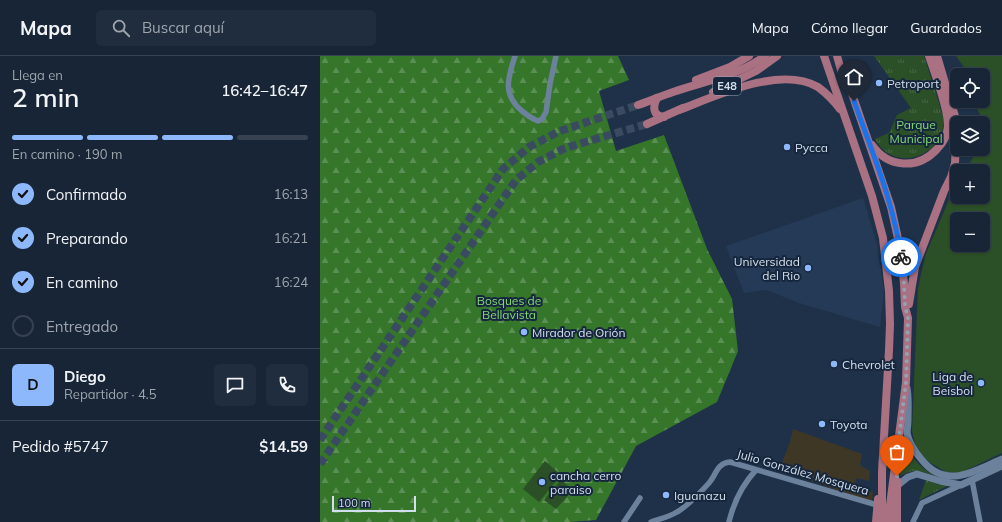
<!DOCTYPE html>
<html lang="es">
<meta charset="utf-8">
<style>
:root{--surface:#172536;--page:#202d3e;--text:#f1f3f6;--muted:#9ea5ad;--line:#364251;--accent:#8db9fc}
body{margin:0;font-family:Mulish,sans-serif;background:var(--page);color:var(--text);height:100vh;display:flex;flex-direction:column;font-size:15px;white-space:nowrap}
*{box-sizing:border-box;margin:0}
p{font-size:13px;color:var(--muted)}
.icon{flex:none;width:22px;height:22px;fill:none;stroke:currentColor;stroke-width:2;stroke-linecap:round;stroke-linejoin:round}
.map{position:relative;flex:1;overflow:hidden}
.panel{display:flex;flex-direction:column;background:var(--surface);width:320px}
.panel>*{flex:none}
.fabs{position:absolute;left:630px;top:12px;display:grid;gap:8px}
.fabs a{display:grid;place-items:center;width:40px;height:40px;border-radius:6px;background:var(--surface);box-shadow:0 1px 3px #0004,0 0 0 1px var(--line);font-size:20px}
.scale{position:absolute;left:12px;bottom:10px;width:84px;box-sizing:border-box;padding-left:4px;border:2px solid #d4dfee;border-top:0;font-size:11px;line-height:14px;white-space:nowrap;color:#d4dfee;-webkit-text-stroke:3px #16273d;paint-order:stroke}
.pin{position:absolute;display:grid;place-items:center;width:34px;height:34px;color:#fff;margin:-41px -17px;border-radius:50% 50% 50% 0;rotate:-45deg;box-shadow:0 0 4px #0007}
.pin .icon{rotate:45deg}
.courier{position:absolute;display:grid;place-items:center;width:40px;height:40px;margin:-20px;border:3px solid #1a73e8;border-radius:50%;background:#fff;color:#222;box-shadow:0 1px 5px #0007}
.head em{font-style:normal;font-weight:600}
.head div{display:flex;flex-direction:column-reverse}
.head{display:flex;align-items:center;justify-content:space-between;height:68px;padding:0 12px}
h1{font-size:26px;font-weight:600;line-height:30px}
.bar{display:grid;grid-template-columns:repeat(4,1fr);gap:6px 4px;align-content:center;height:48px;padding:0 12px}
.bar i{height:5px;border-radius:3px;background:var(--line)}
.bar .active{background:var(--accent)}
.bar p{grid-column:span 4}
.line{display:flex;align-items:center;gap:10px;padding:0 12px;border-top:1px solid var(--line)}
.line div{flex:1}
.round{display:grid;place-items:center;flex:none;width:42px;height:42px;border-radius:6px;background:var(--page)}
ol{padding:0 12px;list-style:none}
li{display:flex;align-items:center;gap:12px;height:44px}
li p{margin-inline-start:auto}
li .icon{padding:4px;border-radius:50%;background:var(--accent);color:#111;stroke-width:4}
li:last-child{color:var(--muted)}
li i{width:22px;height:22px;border:2px solid var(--line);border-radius:50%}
header{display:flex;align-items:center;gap:24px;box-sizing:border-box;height:56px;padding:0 20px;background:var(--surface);border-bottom:1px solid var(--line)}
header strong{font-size:19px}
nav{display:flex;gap:22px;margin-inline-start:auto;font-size:14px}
.search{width:280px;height:36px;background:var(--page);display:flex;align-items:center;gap:10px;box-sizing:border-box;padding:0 14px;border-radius:6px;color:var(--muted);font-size:15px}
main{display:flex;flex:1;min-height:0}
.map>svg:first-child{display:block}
.built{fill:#243a56}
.industrial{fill:#3f3726}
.grass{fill:url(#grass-tufts)}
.forest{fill:url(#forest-firs)}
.garden{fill:#2b4f26;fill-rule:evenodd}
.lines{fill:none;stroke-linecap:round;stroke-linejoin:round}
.primary-tunnel{stroke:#3a4b61;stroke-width:8;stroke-dasharray:8 4;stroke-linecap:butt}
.minor{stroke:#6c819c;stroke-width:5.5}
.tertiary{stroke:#6c819c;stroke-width:7}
.primary{stroke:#a97182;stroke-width:8}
.done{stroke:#95a2b4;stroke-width:4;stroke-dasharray:0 7.2}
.route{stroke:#1a73e8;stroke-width:5}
.poi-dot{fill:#8db9fc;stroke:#16273d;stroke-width:1.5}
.labels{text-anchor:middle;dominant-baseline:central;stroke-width:4;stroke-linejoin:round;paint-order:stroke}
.shield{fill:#16273d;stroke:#9ba8b9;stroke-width:1}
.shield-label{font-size:11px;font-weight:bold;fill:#d4dfee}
.poi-label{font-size:12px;fill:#d4dfee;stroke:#16273d;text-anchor:start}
.park-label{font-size:12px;fill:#83d875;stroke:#16273d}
.street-label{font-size:12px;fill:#d4dfee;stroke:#16273d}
</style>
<header>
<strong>Mapa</strong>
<div class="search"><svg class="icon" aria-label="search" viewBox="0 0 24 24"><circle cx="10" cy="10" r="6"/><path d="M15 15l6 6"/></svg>Buscar aquí</div>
<nav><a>Mapa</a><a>Cómo llegar</a><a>Guardados</a></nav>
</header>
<main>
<section class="panel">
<div class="head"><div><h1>2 min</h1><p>Llega en</p></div><em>16:42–16:47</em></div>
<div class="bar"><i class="active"></i><i class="active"></i><i class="active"></i><i></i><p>En camino · 190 m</p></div>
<ol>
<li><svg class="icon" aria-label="check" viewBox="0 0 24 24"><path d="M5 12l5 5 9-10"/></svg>Confirmado<p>16:13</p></li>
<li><svg class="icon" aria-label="check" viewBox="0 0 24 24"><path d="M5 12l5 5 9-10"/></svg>Preparando<p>16:21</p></li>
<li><svg class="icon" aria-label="check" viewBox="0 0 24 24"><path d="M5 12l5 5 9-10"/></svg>En camino<p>16:24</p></li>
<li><i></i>Entregado</li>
</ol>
<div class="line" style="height:72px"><b class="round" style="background:var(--accent);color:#111">D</b><div><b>Diego</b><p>Repartidor · 4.5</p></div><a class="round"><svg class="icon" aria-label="chat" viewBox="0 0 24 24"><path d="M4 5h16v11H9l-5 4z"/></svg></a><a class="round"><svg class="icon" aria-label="phone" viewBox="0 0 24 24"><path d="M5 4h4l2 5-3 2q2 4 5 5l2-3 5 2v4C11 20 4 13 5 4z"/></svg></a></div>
<div class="line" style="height:52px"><div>Pedido #5747</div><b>$14.59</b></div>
</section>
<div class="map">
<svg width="682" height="466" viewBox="0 0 682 466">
<defs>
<pattern id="grass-tufts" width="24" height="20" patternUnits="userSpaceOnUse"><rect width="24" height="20" fill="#2b4f26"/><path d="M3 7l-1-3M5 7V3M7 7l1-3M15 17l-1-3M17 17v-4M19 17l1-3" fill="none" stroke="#496846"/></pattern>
<pattern id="forest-firs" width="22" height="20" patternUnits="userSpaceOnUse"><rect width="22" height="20" fill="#35762b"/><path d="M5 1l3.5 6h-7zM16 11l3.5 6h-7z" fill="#5b8f54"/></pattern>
</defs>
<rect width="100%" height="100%" fill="#1f3148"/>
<polygon class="built" points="543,142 557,188 564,235 560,271 479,247 446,234 424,237 406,190"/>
<polygon class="industrial" points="473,373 542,398 540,409 550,415 549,425 537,422 534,429 553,436 552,446 459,414 470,386"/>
<g class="grass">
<path d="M554,0h50c5,16 10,31 15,47 1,5 4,12 5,17 0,37 -51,54 -69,19l14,-6 8,-18 14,-7z"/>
<path d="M584,379c4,21 15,32 33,42 -13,-5 -23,-10 -37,-1z"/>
<polygon points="606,424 620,429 629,429 599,444"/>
</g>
<polygon class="forest" points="0,0 298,0 309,24 279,35 296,95 344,79 387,193 412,243 418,295 397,346 316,390 276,464 249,466 0,466"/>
<g class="garden">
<path d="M636,0h46v397l-42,20 -14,-1 -17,-10 -8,-8 -6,-10 -3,-13 6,-143 7,-32 32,-75v16h26v-26h-18l13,-22h5v-12l3,-11 -13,-25h10v-26h-22l5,-5zM637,163h26v26h-26z"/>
<polygon points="225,405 241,419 219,446 203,433"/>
<polygon points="241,424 253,434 236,453 224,444"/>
</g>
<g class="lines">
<g class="primary-tunnel">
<polyline points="0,384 183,113 209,91 240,75 318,49"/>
<polyline points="0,408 196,124 218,106 245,92 327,68"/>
</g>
<g class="minor">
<path d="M195,0c-7,22 -13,38 7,55 5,4 10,8 16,10l4,-2 4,-7 4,-28 6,-28"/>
<polyline points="652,424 660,466"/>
<polyline points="304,466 320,442"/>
<path d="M331,466c8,-3 18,-5 26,-10 12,-7 23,-19 32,-29 7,-8 8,-20 21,-21l147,43"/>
<path d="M409,466c5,-21 13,-37 27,-52"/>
<polyline points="593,466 602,447 641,429"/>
</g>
<g class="tertiary">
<path d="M587,332c2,11 1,22 1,33 0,4 -1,9 -1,12 2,11 8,19 15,27 24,30 52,11 80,-1"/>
<polyline points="578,429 588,421 597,418 620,425 641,429 682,410"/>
</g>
<g class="primary">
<polyline points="504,0 552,140 563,182 569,235 570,268 569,294 562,416 562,466"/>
<polyline points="517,0 523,21 531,35 571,151 579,187 584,227 585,251 588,262 586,326 570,449 569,466"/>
<polyline points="617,0 637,67"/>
<polyline points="376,24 410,11 429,0"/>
<polyline points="393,36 436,15 457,0"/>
<path d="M337,42c-4,8 -5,18 7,19"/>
<path d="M318,49c12,-4 23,-9 35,-13 32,-11 65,-16 92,-36"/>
<path d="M359,54c37,-14 101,-45 139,-23 8,6 16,14 22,22"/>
<polyline points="327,68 363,52"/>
<path d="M552,89c16,23 46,25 65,4 6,-6 10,-14 11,-22 1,-17 -13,-53 -19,-71"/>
<polyline points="589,248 595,211 624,135 631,121 635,107 637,69"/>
<polyline points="556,466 558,443"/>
<polyline points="577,466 577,425"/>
</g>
</g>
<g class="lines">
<polyline class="done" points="577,420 579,382 586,326 588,262 585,250 584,227 581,201"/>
<path class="route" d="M534,45c18,51 40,102 47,156"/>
</g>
<g class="poi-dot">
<circle cx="559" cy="27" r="4"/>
<circle cx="467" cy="91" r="4"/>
<circle cx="488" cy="212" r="4"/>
<circle cx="204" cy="276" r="4"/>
<circle cx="514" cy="308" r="4"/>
<circle cx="661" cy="327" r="4"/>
<circle cx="502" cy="368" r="4"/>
<circle cx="222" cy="426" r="4"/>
<circle cx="346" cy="439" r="4"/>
</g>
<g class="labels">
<rect class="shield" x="393" y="21" width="28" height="18" rx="3"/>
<g class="shield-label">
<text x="407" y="30">E48</text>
</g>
<g class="poi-label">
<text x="567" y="27">Petroport</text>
<text x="475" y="91">Pycca</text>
<text x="480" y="205" text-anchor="end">Universidad<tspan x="480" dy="14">del Rio</tspan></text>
<text x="212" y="276">Mirador de Orión</text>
<text x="522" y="308">Chevrolet</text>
<text x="653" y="320" text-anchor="end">Liga de<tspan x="653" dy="14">Beisbol</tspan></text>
<text x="510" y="368">Toyota</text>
<text x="230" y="419">cancha cerro<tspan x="230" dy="14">paraiso</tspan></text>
<text x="354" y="439">Iguanazu</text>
</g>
<g class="park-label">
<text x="596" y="68">Parque<tspan x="596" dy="14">Municipal</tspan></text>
<text x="189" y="244">Bosques de<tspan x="189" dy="14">Bellavista</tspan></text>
</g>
<g class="street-label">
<text transform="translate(483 416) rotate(16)">Julio González Mosquera</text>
</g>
</g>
</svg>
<div class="fabs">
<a><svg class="icon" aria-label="locate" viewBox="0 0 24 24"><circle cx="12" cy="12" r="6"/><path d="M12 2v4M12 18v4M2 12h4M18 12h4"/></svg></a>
<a><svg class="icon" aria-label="layers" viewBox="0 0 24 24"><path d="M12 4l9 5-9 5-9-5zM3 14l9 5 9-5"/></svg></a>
<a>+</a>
<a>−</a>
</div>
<div class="scale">100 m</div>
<div class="pin" style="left:577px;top:420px;background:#ea580c"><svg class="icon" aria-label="bag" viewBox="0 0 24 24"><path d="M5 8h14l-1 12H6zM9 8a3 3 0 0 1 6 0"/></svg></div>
<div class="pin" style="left:534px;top:45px;background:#1f2937"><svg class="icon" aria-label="home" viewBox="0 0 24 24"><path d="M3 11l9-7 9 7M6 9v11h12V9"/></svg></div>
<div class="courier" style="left:581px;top:201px"><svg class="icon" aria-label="bike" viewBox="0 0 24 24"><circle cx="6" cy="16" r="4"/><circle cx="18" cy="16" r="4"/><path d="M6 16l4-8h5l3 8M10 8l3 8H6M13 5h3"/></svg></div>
</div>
</main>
